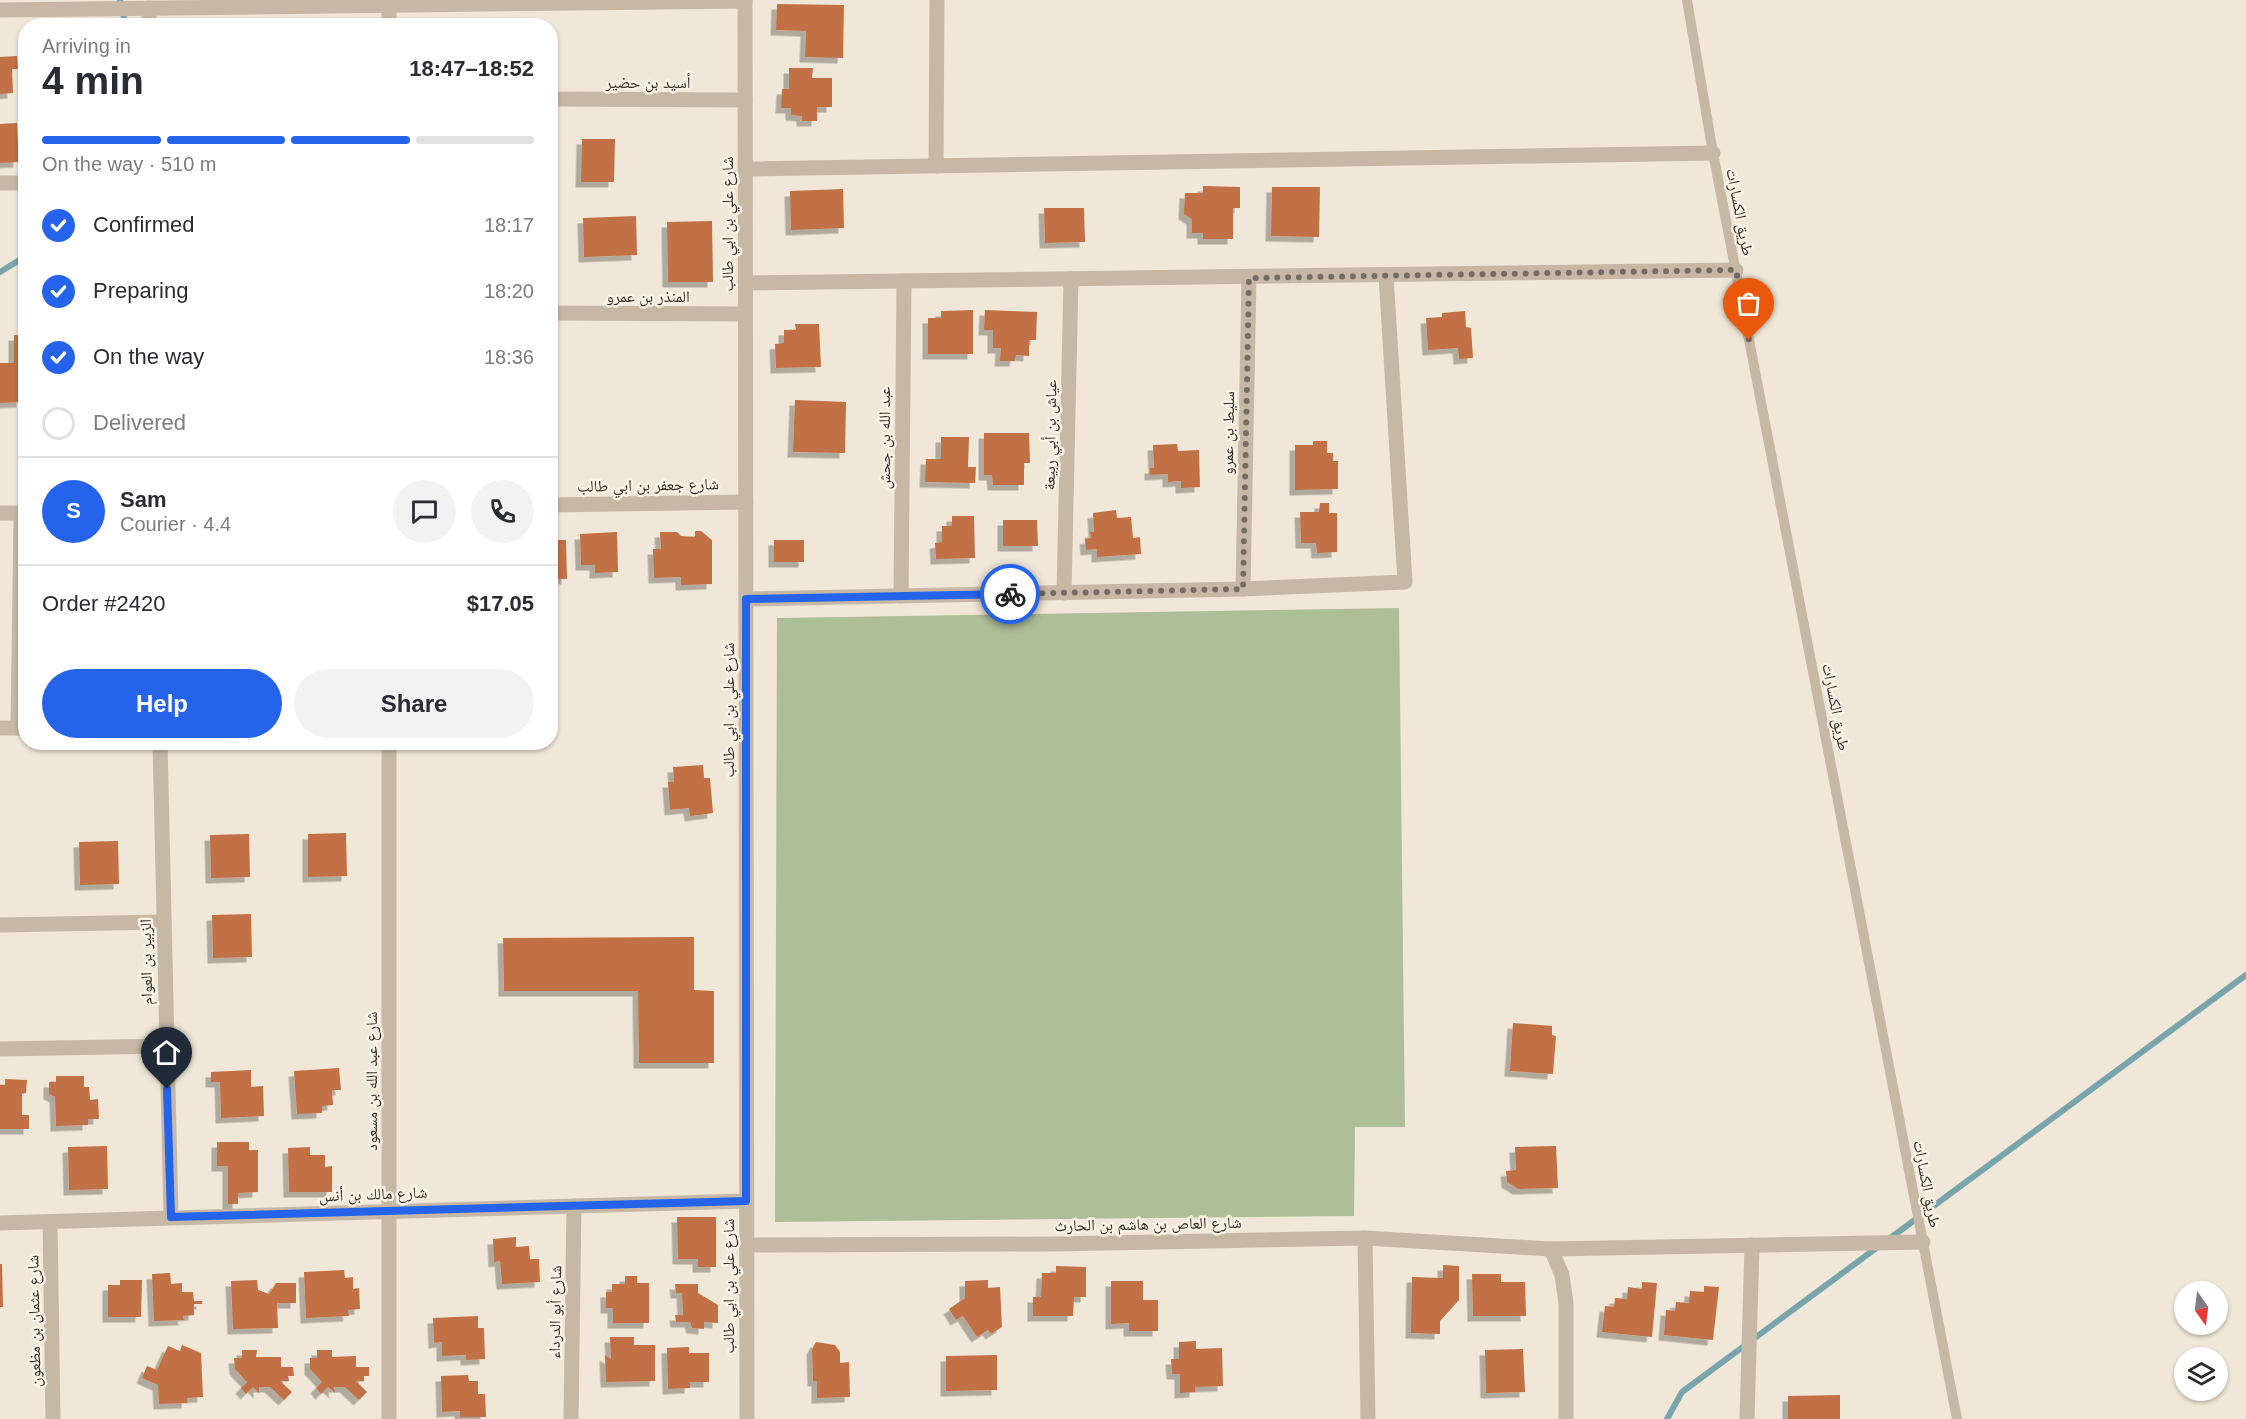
<!DOCTYPE html>
<meta charset="utf-8">
<style>
:root{--surface:#fff;--page:#f2f2f3;--text:#2b2b33;--muted:#7c7c81;--line:#e1e1e2;--accent:#2563eb}
body{margin:0;font-family:Arial,"Noto Naskh Arabic",sans-serif;background:var(--page);color:var(--text);height:100vh;display:flex;flex-direction:column;font-size:22px;white-space:nowrap}
*{box-sizing:border-box;margin:0}
p{font-size:20px;color:var(--muted)}
.icon{flex:none;width:33px;height:33px;fill:none;stroke:currentColor;stroke-width:2;stroke-linecap:round;stroke-linejoin:round}
.map{position:relative;flex:1;overflow:hidden}
.details{position:absolute;left:18px;top:18px;width:540px;height:732px;display:flex;flex-direction:column;background:var(--surface);border-radius:24px;box-shadow:0 2px 4px #0004}
.details>*{flex:none}
.needle{width:39px;rotate:166deg}
.fabs{position:absolute;left:2174px;top:1281px;display:grid;gap:12px}
.fabs a{display:grid;place-items:center;width:54px;height:54px;border-radius:50%;background:var(--surface);box-shadow:0 2px 4px #0004;font-size:30px}
.pin{position:absolute;display:grid;place-items:center;width:51px;height:51px;color:#fff;margin:-62px -26px;border-radius:50% 50% 50% 0;rotate:-45deg;box-shadow:0 0 6px #0007}
.pin .icon{rotate:45deg}
.courier{position:absolute;display:grid;place-items:center;width:60px;height:60px;margin:-30px;border:4px solid #2563eb;border-radius:50%;background:#fff;color:#222;box-shadow:0 2px 8px #0007}
.headline em{font-style:normal;font-weight:700}
.headline div{display:flex;flex-direction:column-reverse}
.headline{display:flex;align-items:center;justify-content:space-between;height:102px;padding:0 24px}
h1{font-size:39px;font-weight:700;line-height:45px}
.bar{display:grid;grid-template-columns:repeat(4,1fr);gap:9px 6px;align-content:center;height:72px;padding:0 24px}
.bar i{height:8px;border-radius:4px;background:var(--line)}
.bar .selected{background:var(--accent)}
.bar p{grid-column:span 4}
.line{display:flex;align-items:center;gap:15px;padding:0 24px;border-top:2px solid var(--line)}
.line div{flex:1}
.round{display:grid;place-items:center;flex:none;width:63px;height:63px;border-radius:32px;background:var(--page)}
ol{padding:0 24px;list-style:none}
li{display:flex;align-items:center;gap:18px;height:66px}
li p{margin-inline-start:auto}
li .icon{padding:6px;border-radius:50%;background:var(--accent);color:#fff;stroke-width:4}
li:last-child{color:var(--muted)}
li i{width:33px;height:33px;border:3px solid var(--line);border-radius:50%}
.action{display:flex;gap:12px;margin-top:auto;padding:12px 24px}
.action a{flex:1;height:69px;border-radius:36px;background:var(--accent);color:#fff;font-size:24px;font-weight:700;line-height:69px;text-align:center}
.action a+a{background:var(--page);color:var(--text)}
.map>svg:first-child{display:block}
.green{fill:#aebe99}
.lines{fill:none;stroke-linecap:round;stroke-linejoin:round}
.stream{stroke:#78a4ac;stroke-width:6}
.building{fill:#c27044;filter:url(#shadow)}
.lane{stroke:#c7b8a5;stroke-width:10}
.street{stroke:#c7b8a5;stroke-width:15}
.done{stroke:#756d64;stroke-width:6;stroke-dasharray:0 10.8}
.route{stroke:#2563eb;stroke-width:8}
.labels{text-anchor:middle;dominant-baseline:central;stroke-width:5;stroke-linejoin:round;paint-order:stroke}
.street-label{font-size:16px;fill:#332b26;stroke:#f8f1e4}
</style>
<div class="map">
<svg width="2246" height="1419" viewBox="0 0 2246 1419">
<defs>
<filter id="shadow"><feDropShadow dx="-5.5" dy="5.5" stdDeviation="0" flood-color="#0004"/></filter>
</defs>
<rect width="100%" height="100%" fill="#f0e7d8"/>
<polygon class="green" points="1399,608 1405,1127 1355,1127 1354,1216 775,1222 777,618"/>
<g class="lines">
<g class="stream">
<polyline points="120,0 126,26"/>
<polyline points="0,272 26,256"/>
<polyline points="1889,1239 2246,975"/>
<polyline points="1667,1419 1682,1392 1879,1246"/>
</g>
</g>
<g class="building">
<polygon points="777,4 844,5 843,58 805,57 806,31 776,30"/>
<polygon points="17,56 18,69 12,69 13,93 0,94 0,57"/>
<polygon points="789,68 813,68 812,78 832,78 832,107 817,107 817,121 802,121 802,116 791,115 791,108 781,108 782,89 789,89"/>
<polygon points="17,123 19,162 0,163 0,124"/>
<polygon points="582,139 615,139 614,182 581,182"/>
<polygon points="1203,186 1240,187 1240,208 1233,208 1233,239 1203,239 1203,233 1192,233 1192,219 1184,214 1185,193 1203,193"/>
<polygon points="1272,187 1320,187 1319,237 1271,236"/>
<polygon points="843,189 844,228 791,230 790,191"/>
<polygon points="1044,208 1084,208 1085,242 1045,243"/>
<polygon points="550,214 552,214 554,252 550,252"/>
<polygon points="636,216 637,255 584,257 583,218"/>
<polygon points="712,221 713,282 668,282 667,222"/>
<polygon points="973,310 973,354 928,354 928,318 941,318 941,311"/>
<polygon points="985,310 1037,312 1036,340 1029,340 1029,356 1016,355 1015,361 1000,361 1001,348 993,348 993,330 984,330"/>
<polygon points="1465,311 1466,327 1471,328 1473,358 1459,359 1458,348 1428,350 1426,318 1442,317 1442,313"/>
<polygon points="795,324 819,324 821,367 776,368 775,344 784,343 784,330 796,330"/>
<polygon points="14,335 26,335 26,379 21,380 22,402 0,403 0,363 14,363"/>
<polygon points="795,400 846,402 845,453 793,452"/>
<polygon points="984,433 1029,433 1030,463 1024,463 1024,485 993,485 992,475 984,475"/>
<polygon points="941,437 969,437 968,467 976,467 975,483 925,482 926,459 941,459"/>
<polygon points="1313,441 1327,441 1327,453 1333,453 1333,461 1338,461 1338,489 1295,490 1295,445 1313,445"/>
<polygon points="1177,444 1178,451 1199,450 1200,487 1181,488 1181,481 1168,482 1168,474 1150,475 1150,468 1154,468 1153,445"/>
<polygon points="1320,503 1329,503 1329,513 1337,513 1337,552 1317,553 1316,543 1301,543 1300,512 1319,512"/>
<polygon points="1116,510 1117,518 1131,517 1133,538 1140,537 1141,554 1097,557 1097,549 1086,550 1085,539 1091,538 1090,532 1094,532 1093,513"/>
<polygon points="952,516 974,516 975,558 936,559 935,543 942,542 942,526 952,526"/>
<polygon points="1003,520 1037,520 1038,546 1003,546"/>
<polygon points="695,531 701,531 712,540 712,584 681,585 681,577 654,578 653,549 661,549 660,532 677,532 681,536 695,537"/>
<polygon points="617,532 618,572 595,573 595,565 581,565 580,534"/>
<polygon points="550,540 566,540 567,579 550,579"/>
<rect x="774" y="540" width="30" height="22"/>
<polygon points="703,765 704,778 710,778 713,813 690,816 689,808 670,810 668,782 674,782 673,767"/>
<polygon points="346,833 347,876 308,877 308,834"/>
<polygon points="249,834 250,877 211,878 210,835"/>
<polygon points="118,841 119,884 80,885 79,842"/>
<polygon points="251,914 252,957 213,958 212,915"/>
<polygon points="694,937 694,990 714,991 714,1063 639,1063 638,991 504,991 503,938"/>
<polygon points="1513,1023 1552,1026 1552,1035 1556,1036 1553,1074 1510,1071"/>
<polygon points="339,1068 341,1090 332,1090 333,1105 322,1106 322,1113 297,1114 294,1071"/>
<polygon points="251,1070 251,1087 263,1086 264,1116 221,1118 220,1082 211,1082 211,1072"/>
<polygon points="56,1076 84,1076 84,1087 89,1087 90,1100 98,1099 99,1119 88,1119 88,1125 56,1126 55,1097 49,1094 49,1082 56,1082"/>
<polygon points="5,1079 27,1080 26,1093 22,1094 22,1115 29,1115 29,1129 0,1129 0,1085 5,1085"/>
<polygon points="217,1142 249,1142 249,1150 258,1150 258,1192 238,1193 238,1204 228,1204 228,1166 217,1166"/>
<polygon points="107,1146 108,1189 69,1190 68,1147"/>
<polygon points="1556,1146 1558,1188 1518,1189 1507,1182 1506,1171 1516,1170 1515,1147"/>
<polygon points="310,1147 310,1155 325,1155 325,1167 332,1166 332,1192 289,1192 288,1148"/>
<polygon points="677,1217 716,1217 716,1267 698,1267 698,1259 678,1259"/>
<polygon points="516,1237 516,1247 529,1246 530,1259 539,1259 540,1282 502,1284 500,1261 494,1262 493,1239"/>
<polygon points="0,1264 2,1264 3,1307 0,1307"/>
<polygon points="1443,1265 1459,1266 1459,1300 1440,1321 1440,1334 1411,1333 1412,1277 1443,1278"/>
<polygon points="1056,1266 1086,1267 1086,1297 1074,1297 1073,1316 1033,1316 1033,1297 1041,1297 1042,1273 1056,1273"/>
<polygon points="344,1270 345,1278 353,1277 353,1289 359,1288 360,1309 348,1310 349,1316 306,1318 304,1272"/>
<polygon points="170,1273 171,1284 182,1283 182,1292 193,1292 194,1301 202,1301 202,1304 194,1304 194,1315 183,1316 184,1320 154,1321 152,1274"/>
<polygon points="1472,1274 1501,1274 1501,1282 1525,1282 1526,1316 1473,1316"/>
<polygon points="625,1276 637,1276 637,1283 649,1283 649,1323 613,1323 613,1308 606,1308 606,1292 612,1292 612,1284 625,1284"/>
<polygon points="120,1280 142,1280 141,1317 108,1317 108,1285 120,1285"/>
<polygon points="257,1280 258,1290 269,1294 276,1283 296,1283 296,1303 277,1303 278,1328 233,1329 231,1281"/>
<polygon points="988,1280 988,1288 1000,1287 1002,1327 991,1334 988,1330 977,1337 963,1316 956,1320 949,1309 965,1298 965,1281"/>
<polygon points="1111,1281 1143,1281 1143,1300 1158,1300 1158,1331 1129,1331 1129,1323 1111,1324"/>
<polygon points="1642,1282 1657,1283 1652,1337 1602,1332 1605,1306 1614,1307 1615,1298 1627,1299 1628,1287 1642,1289"/>
<polygon points="675,1284 698,1284 698,1293 718,1305 718,1323 704,1322 704,1329 692,1328 690,1322 676,1322 675,1315 683,1315 682,1293 676,1293"/>
<polygon points="1704,1286 1719,1287 1713,1340 1664,1335 1666,1310 1675,1311 1676,1302 1689,1303 1690,1291 1704,1292"/>
<polygon points="478,1316 478,1328 484,1328 485,1359 466,1360 466,1355 442,1356 442,1342 434,1343 433,1318"/>
<polygon points="610,1337 634,1337 634,1345 655,1345 655,1381 606,1382 605,1355 611,1359"/>
<polygon points="1196,1341 1196,1349 1222,1348 1223,1386 1195,1387 1195,1392 1180,1393 1180,1374 1172,1374 1171,1359 1179,1359 1179,1342"/>
<polygon points="816,1342 835,1345 840,1352 840,1363 849,1362 850,1397 817,1398 817,1381 813,1381 812,1349"/>
<polygon points="182,1345 201,1353 203,1397 187,1398 187,1403 159,1404 158,1385 142,1378 147,1366 157,1370 168,1346 180,1351"/>
<polygon points="689,1347 689,1353 709,1353 709,1382 690,1382 690,1388 668,1389 667,1348"/>
<polygon points="1523,1349 1525,1392 1486,1393 1485,1350"/>
<polygon points="242,1350 257,1350 256,1357 281,1357 281,1367 293,1367 294,1376 288,1376 289,1381 280,1381 292,1392 284,1400 270,1387 259,1387 259,1393 253,1387 246,1394 241,1388 247,1382 235,1369 234,1358 242,1358"/>
<polygon points="317,1350 332,1350 332,1357 356,1356 356,1367 369,1367 369,1376 364,1376 364,1381 356,1381 367,1392 359,1400 345,1387 334,1387 335,1393 328,1387 321,1394 316,1388 322,1382 310,1369 310,1358 317,1358"/>
<polygon points="997,1355 997,1390 946,1391 946,1356"/>
<polygon points="468,1375 469,1381 478,1381 478,1394 485,1394 486,1417 460,1417 460,1411 442,1412 441,1376"/>
<polygon points="1840,1395 1840,1419 1788,1419 1788,1396"/>
</g>
<g class="lines">
<polyline class="lane" points="1687,0 1713,153 1957,1419"/>
<g class="street">
<polyline points="389,0 389,26"/>
<polyline points="745,0 747,1419"/>
<polyline points="149,8 149,26"/>
<polyline points="0,10 745,1"/>
<polyline points="550,99 745,100"/>
<polyline points="936,166 937,0"/>
<polyline points="745,169 1713,153"/>
<polyline points="0,183 26,183"/>
<polyline points="745,283 1736,270"/>
<polyline points="550,313 745,314"/>
<polyline points="550,505 746,502"/>
<polyline points="0,513 26,513"/>
<polyline points="1243,589 1249,278"/>
<polyline points="1064,593 1071,279"/>
<polyline points="901,596 904,281"/>
<polyline points="746,599 1243,589 1405,582 1386,275"/>
<polyline points="0,728 26,728"/>
<polyline points="18,728 21,513"/>
<polyline points="160,742 171,1217"/>
<polyline points="0,925 164,922"/>
<polyline points="0,1049 166,1046"/>
<polyline points="50,1222 53,1419"/>
<polyline points="0,1223 746,1201"/>
<polyline points="1365,1238 1368,1419"/>
<polyline points="746,1245 1055,1244 1365,1238 1551,1249 1923,1242"/>
<polyline points="1551,1249 1562,1275 1566,1303 1566,1419"/>
<polyline points="389,1419 389,742"/>
<polyline points="571,1419 574,1206"/>
<polyline points="1747,1419 1752,1245"/>
</g>
</g>
<g class="lines">
<polyline class="done" points="1010,594 1243,589 1249,278 1736,270 1749,340"/>
<polyline class="route" points="167,1089 171,1217 746,1201 746,599 1010,594"/>
</g>
<g class="labels">
<g class="street-label">
<text x="648" y="82">أسيد بن حضير</text>
<text transform="translate(1740 212) rotate(79)">طريق الكسارات</text>
<text transform="translate(727 224) rotate(-90)">شارع علي بن ابي طالب</text>
<text x="648" y="296">المنذر بن عمرو</text>
<text transform="translate(1228 433) rotate(-89)">سليط بن عمرو</text>
<text transform="translate(1050 435) rotate(-89)">عياش بن أبي ربيعة</text>
<text transform="translate(884 438) rotate(-90)">عبد الله بن جحش</text>
<text transform="translate(648 485) rotate(-1)">شارع جعفر بن ابي طالب</text>
<text transform="translate(1836 707) rotate(79)">طريق الكسارات</text>
<text transform="translate(728 710) rotate(-90)">شارع علي بن ابي طالب</text>
<text transform="translate(146 962) rotate(-91)">الزبير بن العوام</text>
<text transform="translate(371 1081) rotate(-90)">شارع عبد الله بن مسعود</text>
<text transform="translate(1927 1184) rotate(79)">طريق الكسارات</text>
<text transform="translate(373 1194) rotate(-2)">شارع مالك بن أنس</text>
<text transform="translate(1148 1224) rotate(-1)">شارع العاص بن هاشم بن الحارث</text>
<text transform="translate(728 1286) rotate(-90)">شارع علي بن ابي طالب</text>
<text transform="translate(555 1312) rotate(-89)">شارع أبو الدرداء</text>
<text transform="translate(34 1321) rotate(-91)">شارع عثمان بن مظعون</text>
</g>
</g>
</svg>
<div class="fabs">
<a><svg class="needle" viewBox="-14 -14 28 28"><path d="M0-13l5 13h-10z" fill="#e53935"/><path d="M0 13l5-13h-10z" fill="#7c7c81"/></svg></a>
<a><svg class="icon" aria-label="layers" viewBox="0 0 24 24"><path d="M12 4l9 5-9 5-9-5zM3 14l9 5 9-5"/></svg></a>
</div>
<div class="pin" style="left:1749px;top:340px;background:#ea580c"><svg class="icon" aria-label="bag" viewBox="0 0 24 24"><path d="M5 8h14l-1 12H6zM9 8a3 3 0 0 1 6 0"/></svg></div>
<div class="pin" style="left:167px;top:1089px;background:#1f2937"><svg class="icon" aria-label="home" viewBox="0 0 24 24"><path d="M3 11l9-7 9 7M6 9v11h12V9"/></svg></div>
<div class="courier" style="left:1010px;top:594px"><svg class="icon" aria-label="bike" viewBox="0 0 24 24"><circle cx="6" cy="16" r="4"/><circle cx="18" cy="16" r="4"/><path d="M6 16l4-8h5l3 8M10 8l3 8H6M13 5h3"/></svg></div>
<section class="details">
<div class="headline"><div><h1>4 min</h1><p>Arriving in</p></div><em>18:47–18:52</em></div>
<div class="bar"><i class="selected"></i><i class="selected"></i><i class="selected"></i><i></i><p>On the way · 510 m</p></div>
<ol>
<li><svg class="icon" aria-label="check" viewBox="0 0 24 24"><path d="M5 12l5 5 9-10"/></svg>Confirmed<p>18:17</p></li>
<li><svg class="icon" aria-label="check" viewBox="0 0 24 24"><path d="M5 12l5 5 9-10"/></svg>Preparing<p>18:20</p></li>
<li><svg class="icon" aria-label="check" viewBox="0 0 24 24"><path d="M5 12l5 5 9-10"/></svg>On the way<p>18:36</p></li>
<li><i></i>Delivered</li>
</ol>
<div class="line" style="height:108px"><b class="round" style="background:var(--accent);color:#fff">S</b><div><b>Sam</b><p>Courier · 4.4</p></div><a class="round"><svg class="icon" aria-label="chat" viewBox="0 0 24 24"><path d="M4 5h16v11H9l-5 4z"/></svg></a><a class="round"><svg class="icon" aria-label="phone" viewBox="0 0 24 24"><path d="M5 4h4l2 5-3 2q2 4 5 5l2-3 5 2v4C11 20 4 13 5 4z"/></svg></a></div>
<div class="line" style="height:78px"><div>Order #2420</div><b>$17.05</b></div>
<div class="action"><a>Help</a><a>Share</a></div>
</section>
</div>
